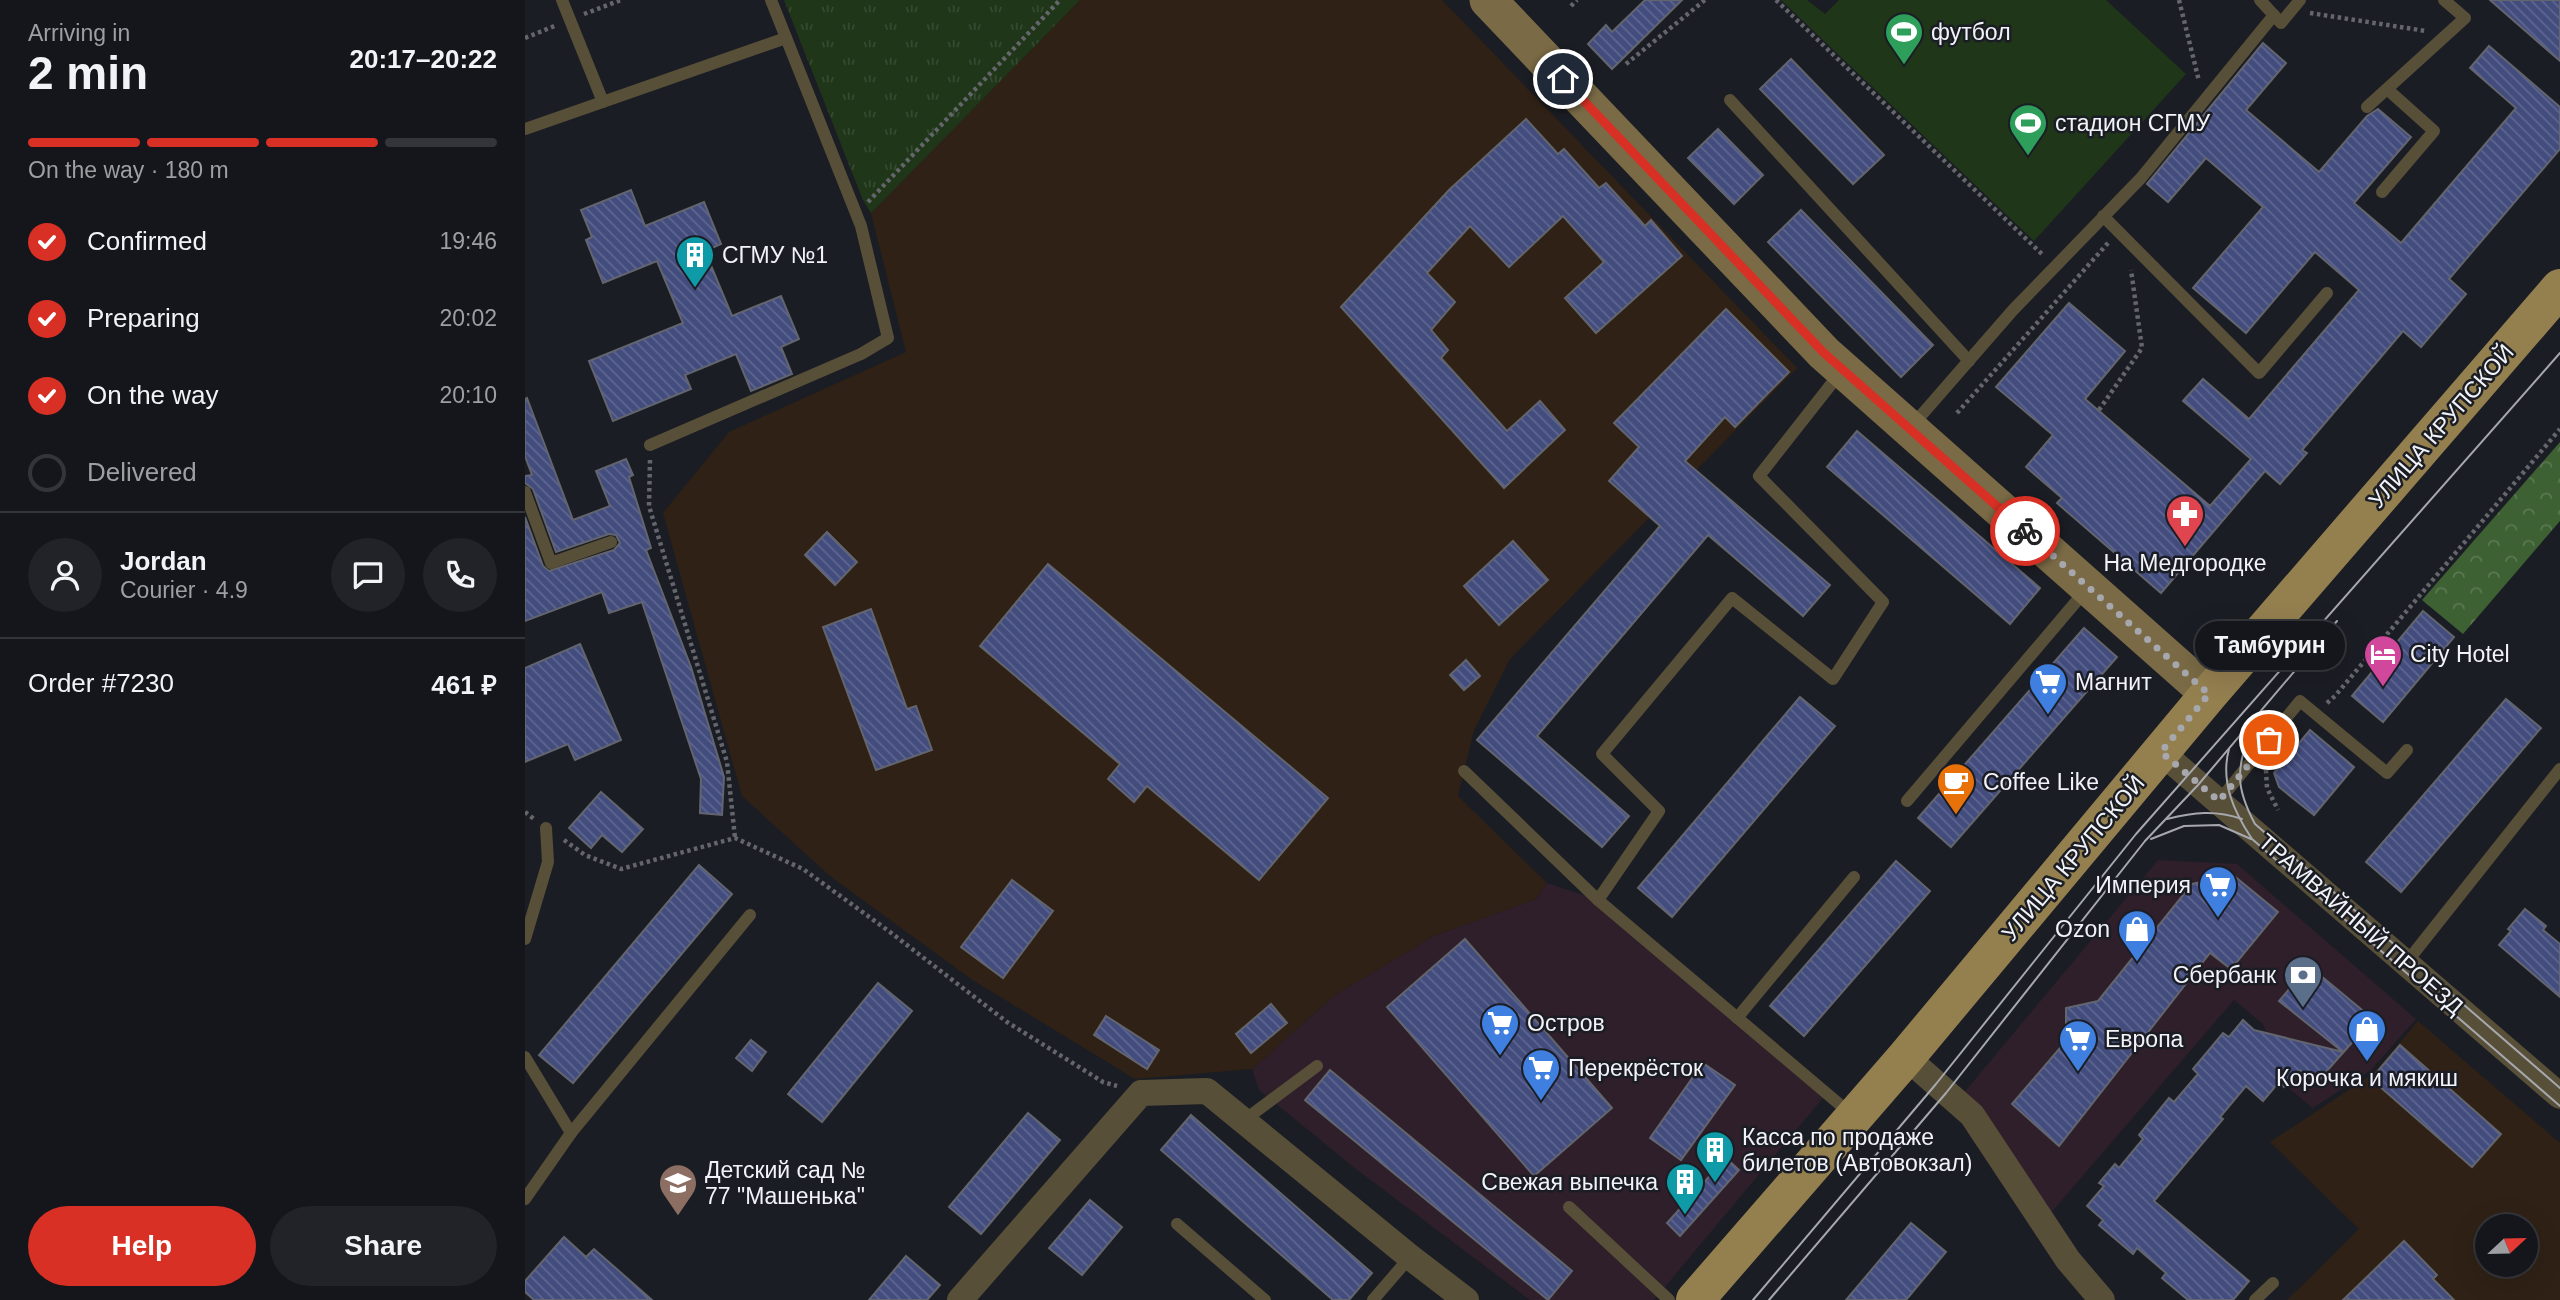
<!DOCTYPE html>
<meta charset="utf-8">
<style>
:root{--surface:#14161b;--page:#212328;--text:#f1f3f6;--muted:#9d9fa3;--line:#33353a;--accent:#d93025}
body{margin:0;font-family:Helvetica,sans-serif;background:var(--page);color:var(--text);height:100vh;display:flex;flex-direction:column;font-size:26px;white-space:nowrap}
*{box-sizing:border-box;margin:0}
p{font-size:23px;color:var(--muted)}
.icon{flex:none;width:38px;height:38px;fill:none;stroke:currentColor;stroke-width:2;stroke-linecap:round;stroke-linejoin:round}
.map{position:relative;flex:1;overflow:hidden}
.side{display:flex;flex-direction:column;background:var(--surface);width:525px}
.side>*{flex:none}
.needle{width:46px;rotate:68deg}
.fabs{position:absolute;left:1950px;top:1214px;display:grid;gap:14px}
.fabs a{display:grid;place-items:center;width:63px;height:63px;border-radius:50%;background:var(--surface);box-shadow:0 7px 28px #0002,0 0 0 2px var(--line);font-size:35px}
.pin{position:absolute;display:grid;place-items:center;width:60px;height:60px;color:#fff;margin:-30px;border:4px solid #fff;border-radius:50%;box-shadow:0 2px 7px #0007}
.courier{position:absolute;display:grid;place-items:center;width:70px;height:70px;margin:-35px;border:5px solid #d93025;border-radius:50%;background:#fff;color:#222;box-shadow:0 2px 9px #0007}
.bubble{position:absolute;height:49px;border-radius:24px;background:var(--surface);box-shadow:0 7px 28px #0002,0 0 0 2px var(--line);font-size:23px;font-weight:700;line-height:49px;text-align:center}
.headline em{font-style:normal;font-weight:700}
.headline div{display:flex;flex-direction:column-reverse}
.headline{display:flex;align-items:center;justify-content:space-between;height:119px;padding:0 28px}
h1{font-size:46px;font-weight:700;line-height:52px}
.bar{display:grid;grid-template-columns:repeat(4,1fr);gap:10px 7px;align-content:center;height:84px;padding:0 28px}
.bar i{height:9px;border-radius:5px;background:var(--line)}
.bar .active{background:var(--accent)}
.bar p{grid-column:span 4}
.line{display:flex;align-items:center;gap:18px;padding:0 28px;border-top:2px solid var(--line)}
.line div{flex:1}
.round{display:grid;place-items:center;flex:none;width:74px;height:74px;border-radius:37px;background:var(--page)}
ol{padding:0 28px;list-style:none}
li{display:flex;align-items:center;gap:21px;height:77px}
li p{margin-inline-start:auto}
li .icon{padding:7px;border-radius:50%;background:var(--accent);color:#fff;stroke-width:4}
li:last-child{color:var(--muted)}
li i{width:38px;height:38px;border:4px solid var(--line);border-radius:50%}
.cta{display:flex;gap:14px;margin-top:auto;padding:14px 28px}
.cta a{flex:1;height:80px;border-radius:42px;background:var(--accent);color:#fff;font-size:28px;font-weight:700;line-height:80px;text-align:center}
.cta a+a{background:var(--page);color:var(--text)}
main{display:flex;flex:1;min-height:0}
.map>svg:first-child{display:block}
.commercial{fill:#2e1f2a}
.industrial{fill:#2f2115;fill-rule:evenodd}
.grass{fill:#1f3619}
.forest{fill:url(#forest-crowns)}
.park{fill:url(#park-tufts)}
.building{fill:url(#building-back-hatch);stroke:#63656e;stroke-width:2}
.lines{fill:none;stroke-linecap:round;stroke-linejoin:round}
.path{stroke:#64666c;stroke-width:4.5;stroke-dasharray:3.5 3.5;stroke-linecap:butt}
.lane{stroke:#584f38;stroke-width:12}
.street{stroke:#584f38;stroke-width:26}
.secondary{stroke:#7a6a45;stroke-width:37}
.primary{stroke:#947f4f;stroke-width:38}
.tram{stroke:#a6a8ae;stroke-width:2}
.done{stroke:#a6a8ae;stroke-width:7;stroke-dasharray:0 12.6}
.route{stroke:#d93025;stroke-width:9}
.labels{text-anchor:middle;dominant-baseline:central;stroke-width:5;stroke-linejoin:round;paint-order:stroke}
.poi-label{font-size:23px;fill:#f1f3f8;stroke:#1b1d24;text-anchor:start}
.street-label{font-size:23px;fill:#f1f3f8;stroke:#1b1d24}
</style>
<main>
<section class="side">
<div class="headline"><div><h1>2 min</h1><p>Arriving in</p></div><em>20:17–20:22</em></div>
<div class="bar"><i class="active"></i><i class="active"></i><i class="active"></i><i></i><p>On the way · 180 m</p></div>
<ol>
<li><svg class="icon" aria-label="check" viewBox="0 0 24 24"><path d="M5 12l5 5 9-10"/></svg>Confirmed<p>19:46</p></li>
<li><svg class="icon" aria-label="check" viewBox="0 0 24 24"><path d="M5 12l5 5 9-10"/></svg>Preparing<p>20:02</p></li>
<li><svg class="icon" aria-label="check" viewBox="0 0 24 24"><path d="M5 12l5 5 9-10"/></svg>On the way<p>20:10</p></li>
<li><i></i>Delivered</li>
</ol>
<div class="line" style="height:126px"><a class="round"><svg class="icon" aria-label="person" viewBox="0 0 24 24"><circle cx="12" cy="8" r="4"/><path d="M4 21q1-7 8-7t8 7"/></svg></a><div><b>Jordan</b><p>Courier · 4.9</p></div><a class="round"><svg class="icon" aria-label="chat" viewBox="0 0 24 24"><path d="M4 5h16v11H9l-5 4z"/></svg></a><a class="round"><svg class="icon" aria-label="phone" viewBox="0 0 24 24"><path d="M5 4h4l2 5-3 2q2 4 5 5l2-3 5 2v4C11 20 4 13 5 4z"/></svg></a></div>
<div class="line" style="height:91px"><div>Order #7230</div><b>461 ₽</b></div>
<div class="cta"><a>Help</a><a>Share</a></div>
</section>
<div class="map">
<svg width="2035" height="1300" viewBox="0 0 2035 1300">
<defs>
<pattern id="forest-crowns" width="20" height="18" patternUnits="userSpaceOnUse" patternTransform="scale(1.75)"><rect width="20" height="18" fill="#3d6133"/><path d="M2 6a3 3 0 1 1 6 0M12 15a3 3 0 1 1 6 0" fill="none" stroke="#5a7851"/></pattern>
<pattern id="park-tufts" width="24" height="20" patternUnits="userSpaceOnUse" patternTransform="scale(1.75)"><rect width="24" height="20" fill="#1f3619"/><path d="M3 7l-1-3M5 7V3M7 7l1-3M15 17l-1-3M17 17v-4M19 17l1-3" fill="none" stroke="#354a30"/></pattern>
<pattern id="building-back-hatch" width="6" height="6" patternUnits="userSpaceOnUse" patternTransform="scale(1.75)"><rect width="6" height="6" fill="#424c7d"/><path d="M-1 5l2 2M0 0l6 6M5-1l2 2" fill="none" stroke="#5e6690"/></pattern>
</defs>
<rect width="100%" height="100%" fill="#1b1d24"/>
<g class="commercial">
<polygon points="1633,860 1712,864 1891,1019 1846,1070 1788,1108 1763,1088 1738,1024 1709,1000 1525,1214 1437,1095"/>
<polygon points="1022,883 1073,900 1302,1093 1129,1300 1005,1300 831,1169 734,1090 727,1069 809,996 909,936 1011,899"/>
</g>
<g class="industrial">
<polygon points="555,0 917,0 1272,368 985,659 949,730 933,796 1022,883 1011,899 909,936 809,996 727,1069 610,1079 446,979 305,876 217,796 138,513 204,432 381,352 346,213"/>
<path d="M1893,1021l142,122v157h-273l72,-71 -89,-87 103,-68zM1962,1227h38v38h-38z"/>
</g>
<polygon class="grass" points="1256,0 1282,0 1300,14 1314,0 1581,0 1661,74 1509,241"/>
<polygon class="forest" points="2035,442 2035,521 1938,634 1897,600"/>
<polygon class="park" points="259,0 555,0 346,213 338,200"/>
<g class="building">
<polygon points="1120,0 1157,0 1087,69 1063,44 1081,25 1087,32"/>
<polygon points="1965,0 2035,0 2035,61"/>
<polygon points="1738,43 1761,63 1721,110 1794,172 1842,116 1853,109 1886,137 1829,203 1876,243 1991,108 1945,68 1964,46 2035,107 2035,149 1924,279 1941,294 1896,347 1878,331 1777,450 1782,453 1755,484 1740,471 1636,593 1532,503 1537,498 1501,467 1528,435 1471,387 1544,303 1600,351 1560,399 1685,506 1726,459 1658,401 1678,379 1724,419 1834,290 1790,252 1721,333 1668,288 1738,207 1681,158 1643,202 1622,184"/>
<polygon points="1266,59 1359,155 1328,184 1235,89"/>
<polygon points="1001,119 1033,154 1039,149 1074,188 1081,183 1120,226 1126,220 1157,256 1071,333 1040,298 1079,262 1038,216 984,267 945,226 902,273 930,302 906,330 923,350 916,358 982,431 1015,401 1040,430 979,488 816,307 924,190"/>
<polygon points="1193,129 1238,175 1209,204 1163,158"/>
<polygon points="106,190 120,226 179,202 196,244 180,251 207,316 256,296 274,339 256,347 267,374 226,391 211,354 160,375 166,389 88,421 64,361 158,323 132,261 78,283 61,240 67,237 56,210"/>
<polygon points="1276,210 1408,345 1376,377 1243,242"/>
<polygon points="1201,309 1264,372 1210,427 1200,417 1160,461 1305,585 1278,616 1183,535 1012,736 1104,816 1077,847 952,740 1135,526 1084,481 1114,447 1089,423"/>
<polygon points="2,398 48,520 85,506 71,471 101,459 108,475 104,477 126,548 121,550 166,667 199,777 197,815 175,813 176,779 117,602 84,613 77,592 0,621 0,517 18,566 24,571 89,550 95,543 91,535 84,534 31,552 8,489 0,483 0,476 7,475 0,456 0,399"/>
<polygon points="1332,431 1515,588 1485,624 1302,467"/>
<polygon points="302,532 332,562 310,585 280,555"/>
<polygon points="988,541 1023,580 974,625 939,586"/>
<polygon points="523,564 803,798 734,880 622,786 609,802 583,779 595,764 455,646"/>
<polygon points="346,609 382,709 391,706 407,750 351,770 298,627"/>
<polygon points="1898,611 1929,637 1858,722 1827,696"/>
<polygon points="1559,628 1592,657 1426,847 1393,818"/>
<polygon points="55,644 96,740 50,760 43,744 0,762 0,668"/>
<polygon points="941,660 955,676 939,690 925,675"/>
<polygon points="1275,697 1310,726 1147,917 1113,888"/>
<polygon points="1981,699 2016,728 1876,892 1841,862"/>
<polygon points="1785,730 1829,767 1789,815 1754,787 1749,773"/>
<polygon points="76,792 118,829 97,852 77,835 66,848 44,828"/>
<polygon points="1371,861 1405,891 1279,1036 1245,1006"/>
<polygon points="174,865 207,894 48,1083 14,1055"/>
<polygon points="1708,875 1753,912 1706,969 1685,953 1534,1146 1487,1104 1541,1041 1541,1008 1573,1001 1667,884"/>
<polygon points="487,880 528,911 478,978 436,947"/>
<polygon points="2000,909 2021,926 2018,930 2035,944 2035,997 1974,945 1986,931 1983,929"/>
<polygon points="940,939 1087,1108 1009,1176 862,1007"/>
<polygon points="1784,966 1848,1019 1791,1083 1775,1070 1759,1087 1754,1082 1738,1101 1721,1086 1695,1117 1698,1119 1629,1201 1724,1281 1708,1300 1663,1300 1637,1278 1641,1273 1612,1248 1608,1254 1574,1225 1578,1220 1562,1206 1579,1186 1574,1183 1590,1164 1594,1168 1618,1139 1614,1135 1644,1098 1649,1102 1673,1074 1668,1069 1698,1033 1704,1037 1718,1020 1729,1030 1818,1052 1754,1001"/>
<polygon points="353,983 387,1011 297,1122 263,1094"/>
<polygon points="746,1004 762,1023 726,1053 711,1034"/>
<polygon points="581,1016 634,1050 622,1069 569,1035"/>
<polygon points="226,1040 241,1052 227,1071 211,1058"/>
<polygon points="1875,1045 1976,1134 1947,1167 1846,1079"/>
<polygon points="1178,1063 1210,1085 1156,1160 1125,1138"/>
<polygon points="805,1070 1047,1271 1023,1300 780,1100"/>
<polygon points="503,1113 535,1140 456,1234 424,1207"/>
<polygon points="666,1115 847,1273 824,1300 808,1300 636,1150"/>
<polygon points="1201,1158 1214,1170 1155,1236 1142,1223"/>
<polygon points="565,1200 597,1227 557,1275 524,1248"/>
<polygon points="1386,1223 1421,1252 1381,1300 1321,1300"/>
<polygon points="39,1237 61,1257 69,1249 127,1300 9,1300 0,1292 0,1281"/>
<polygon points="1879,1241 1912,1275 1908,1279 1929,1300 1818,1300"/>
<polygon points="381,1256 415,1285 402,1300 344,1300"/>
</g>
<g class="lines">
<g class="path">
<polyline points="1251,0 1519,256"/>
<polyline points="1654,0 1674,81"/>
<polyline points="1046,6 1052,0"/>
<polyline points="1785,13 1901,31"/>
<polyline points="59,14 96,0"/>
<polyline points="0,38 32,25"/>
<polyline points="1101,64 1180,0"/>
<polyline points="343,202 535,0"/>
<polyline points="1574,410 1617,348 1606,270"/>
<polyline points="1432,413 1583,243"/>
<polyline points="125,460 124,506 202,762 210,838"/>
<polyline points="1802,703 1810,696 2035,429"/>
<polyline points="1741,770 1742,788 1753,810"/>
<polyline points="0,812 9,819"/>
<polyline points="39,840 60,855 96,869 210,838 278,869 365,932 482,1022 578,1082 592,1086"/>
</g>
<g class="lane">
<polyline points="37,0 78,102"/>
<polyline points="1735,0 1756,23 1775,0"/>
<polyline points="1205,100 1444,361"/>
<polyline points="1842,107 1940,18 1919,0"/>
<polyline points="0,129 261,38"/>
<polyline points="1857,192 1909,131 1862,89"/>
<polyline points="1578,216 1734,373 1802,293"/>
<polyline points="1315,373 1234,476 1358,602 1308,679 1207,598 1077,754 1134,811 1073,900 1326,1114"/>
<polyline points="1386,427 1488,310 1616,178 1749,15"/>
<polyline points="125,445 336,354 363,338 336,226 246,0"/>
<polyline points="0,492 26,563 86,542"/>
<polyline points="939,771 1073,900"/>
<polyline points="1382,801 1561,590"/>
<polyline points="1694,801 1775,701 1862,773 1882,750"/>
<polyline points="0,939 23,862 21,828"/>
<polyline points="1881,963 2035,769"/>
<polyline points="1212,1018 1329,877"/>
<polyline points="0,1057 46,1133 0,1199"/>
<polyline points="718,1121 792,1066"/>
<polyline points="46,1133 225,915"/>
<polyline points="1044,1207 1144,1300"/>
<polyline points="652,1224 740,1300"/>
<polyline points="848,1300 885,1257"/>
<polyline points="1730,1300 1748,1283"/>
</g>
<g class="street">
<polyline points="1636,752 2035,1096"/>
<polyline points="1381,1057 1447,1115 1543,1260 1577,1300"/>
<polyline points="435,1300 616,1093 682,1091 885,1257 941,1300"/>
</g>
<polyline class="secondary" points="963,0 1299,353 1684,694"/>
<polyline class="primary" points="1170,1300 1381,1057 1684,694 2035,288"/>
<g class="tram">
<path d="M1727,723c-13,44 -20,58 3,101l305,264"/>
<path d="M1704,749c-9,33 5,63 23,90l308,267"/>
<path d="M1642,819c27,-7 49,-9 75,0"/>
<polyline points="1626,839 1659,826 1694,825 1726,839"/>
<polyline points="1228,1300 1411,1084 1611,834 2035,353"/>
<polyline points="1244,1300 1421,1093 1620,841 1673,785 1812,621"/>
</g>
</g>
<g class="lines">
<polyline class="done" points="1500,531 1684,694 1636,752 1694,801 1744,740"/>
<polyline class="route" points="1038,79 1299,353 1500,531"/>
</g>
<defs>
<symbol id="stadium-pin" viewBox="-11 -11 22 30"><path d="M0 17L-7.5 6A9.5 9.5 0 1 1 7.5 6Z" fill="#2e9e5b" stroke="#1b1d24"/><path d="M0-5a6.5 5 0 1 0 0 10a6.5 5 0 1 0 0-10ZM-3.5-1.8h7v3.6h-7Z" fill="#fff"/></symbol>
<symbol id="building-pin" viewBox="-11 -11 22 30"><path d="M0 17L-7.5 6A9.5 9.5 0 1 1 7.5 6Z" fill="#0f9aa8" stroke="#1b1d24"/><path d="M-4-6H4V6H1V3H-1V6H-4ZM-2.5-4.3h1.7v1.8h-1.7ZM.8-4.3h1.7v1.8H.8ZM-2.5-1h1.7V.8h-1.7ZM.8-1h1.7V.8H.8Z" fill="#fff"/></symbol>
<symbol id="pharmacy-pin" viewBox="-11 -11 22 30"><path d="M0 17L-7.5 6A9.5 9.5 0 1 1 7.5 6Z" fill="#e0444e" stroke="#1b1d24"/><path d="M-2-6h4v4h4v4h-4v4h-4v-4h-4v-4h4Z" fill="#fff"/></symbol>
<symbol id="hotel-pin" viewBox="-11 -11 22 30"><path d="M0 17L-7.5 6A9.5 9.5 0 1 1 7.5 6Z" fill="#d1479c" stroke="#1b1d24"/><path d="M-6-4.5h1.5V1H6V5H4.5V3h-9V5H-6ZM-4 0a1.8 1.8 0 1 1 3.6 0ZM.5 0V-2.5h3Q6-2.5 6 0Z" fill="#fff"/></symbol>
<symbol id="supermarket-pin" viewBox="-11 -11 22 30"><path d="M0 17L-7.5 6A9.5 9.5 0 1 1 7.5 6Z" fill="#3f7fe0" stroke="#1b1d24"/><path d="M-6-5.5h2.5l.6 2H6L4.5 2H-2.5L-4.4-4H-6ZM-1.5 3.2a1.3 1.3 0 1 0 .1 0ZM3 3.2a1.3 1.3 0 1 0 .1 0Z" fill="#fff"/></symbol>
<symbol id="cafe-pin" viewBox="-11 -11 22 30"><path d="M0 17L-7.5 6A9.5 9.5 0 1 1 7.5 6Z" fill="#e8710a" stroke="#1b1d24"/><path d="M-5.5-4.5H6V0H3Q3 3.5 0 3.5H-2.5Q-5.5 3.5-5.5 0ZM3-3.2v2h1.7v-2ZM-6 4.5H4V6H-6Z" fill="#fff"/></symbol>
<symbol id="shop-pin" viewBox="-11 -11 22 30"><path d="M0 17L-7.5 6A9.5 9.5 0 1 1 7.5 6Z" fill="#3f7fe0" stroke="#1b1d24"/><path d="M-5-2.5h2.3a2.7 3.5 0 0 1 5.4 0H5L5.5 6h-11ZM-1.5-2.5h3a1.5 2.3 0 0 0-3 0Z" fill="#fff"/></symbol>
<symbol id="bank-pin" viewBox="-11 -11 22 30"><path d="M0 17L-7.5 6A9.5 9.5 0 1 1 7.5 6Z" fill="#5c6f8a" stroke="#1b1d24"/><path d="M-6-4H6V4H-6ZM0-2.3a2.3 2.3 0 1 0 0 4.6a2.3 2.3 0 1 0 0-4.6Z" fill="#fff"/></symbol>
<symbol id="school-pin" viewBox="-11 -11 22 30"><path d="M0 17L-7.5 6A9.5 9.5 0 1 1 7.5 6Z" fill="#8d6e63" stroke="#1b1d24"/><path d="M0-5L7-2L0 1L-7-2ZM-4 1L0 2.5L4 1V4Q0 6-4 4Z" fill="#fff"/></symbol>
</defs>
<g fill-rule="evenodd">
<use href="#stadium-pin" x="1357" y="10" width="44" height="60"/>
<use href="#stadium-pin" x="1481" y="101" width="44" height="60"/>
<use href="#building-pin" x="148" y="233" width="44" height="60"/>
<use href="#pharmacy-pin" x="1638" y="492" width="44" height="60"/>
<use href="#hotel-pin" x="1836" y="632" width="44" height="60"/>
<use href="#supermarket-pin" x="1501" y="660" width="44" height="60"/>
<use href="#cafe-pin" x="1409" y="760" width="44" height="60"/>
<use href="#supermarket-pin" x="1671" y="863" width="44" height="60"/>
<use href="#shop-pin" x="1590" y="907" width="44" height="60"/>
<use href="#bank-pin" x="1756" y="953" width="44" height="60"/>
<use href="#supermarket-pin" x="953" y="1001" width="44" height="60"/>
<use href="#shop-pin" x="1820" y="1007" width="44" height="60"/>
<use href="#supermarket-pin" x="1531" y="1017" width="44" height="60"/>
<use href="#supermarket-pin" x="994" y="1046" width="44" height="60"/>
<use href="#building-pin" x="1168" y="1128" width="44" height="60"/>
<use href="#building-pin" x="1138" y="1160" width="44" height="60"/>
<use href="#school-pin" x="131" y="1161" width="44" height="60"/>
</g>
<g class="labels">
<g class="poi-label">
<text x="1406" y="32">футбол</text>
<text x="1530" y="123">стадион СГМУ</text>
<text x="197" y="255">СГМУ №1</text>
<text x="1660" y="563" text-anchor="middle">На Медгородке</text>
<text x="1885" y="654">City Hotel</text>
<text x="1550" y="682">Магнит</text>
<text x="1458" y="782">Coffee Like</text>
<text x="1666" y="885" text-anchor="end">Империя</text>
<text x="1585" y="929" text-anchor="end">Ozon</text>
<text x="1751" y="975" text-anchor="end">Сбербанк</text>
<text x="1002" y="1023">Остров</text>
<text x="1580" y="1039">Европа</text>
<text x="1043" y="1068">Перекрёсток</text>
<text x="1842" y="1078" text-anchor="middle">Корочка и мякиш</text>
<text x="1217" y="1137">Касса по продаже<tspan x="1217" dy="26">билетов (Автовокзал)</tspan></text>
<text x="180" y="1170">Детский сад №<tspan x="180" dy="26">77 "Машенька"</tspan></text>
<text x="1133" y="1182" text-anchor="end">Свежая выпечка</text>
</g>
<g class="street-label">
<text transform="translate(1916 426) rotate(-49)">УЛИЦА КРУПСКОЙ</text>
<text transform="translate(1548 858) rotate(-50)">УЛИЦА КРУПСКОЙ</text>
<text transform="translate(1836 924) rotate(41)">ТРАМВАЙНЫЙ ПРОЕЗД</text>
</g>
</g>
</svg>
<div class="fabs">
<a><svg class="needle" viewBox="-14 -14 28 28"><path d="M0-13l5 13h-10z" fill="#e53935"/><path d="M0 13l5-13h-10z" fill="#9d9fa3"/></svg></a>
</div>
<div class="pin" style="left:1744px;top:740px;background:#ea580c"><svg class="icon" aria-label="bag" viewBox="0 0 24 24"><path d="M5 8h14l-1 12H6zM9 8a3 3 0 0 1 6 0"/></svg></div>
<div class="pin" style="left:1038px;top:79px;background:#1f2937"><svg class="icon" aria-label="home" viewBox="0 0 24 24"><path d="M3 11l9-7 9 7M6 9v11h12V9"/></svg></div>
<div class="courier" style="left:1500px;top:531px"><svg class="icon" aria-label="bike" viewBox="0 0 24 24"><circle cx="6" cy="16" r="4"/><circle cx="18" cy="16" r="4"/><path d="M6 16l4-8h5l3 8M10 8l3 8H6M13 5h3"/></svg></div>
<div class="bubble" style="left:1670px;top:621px;width:150px">Тамбурин</div>
</div>
</main>
